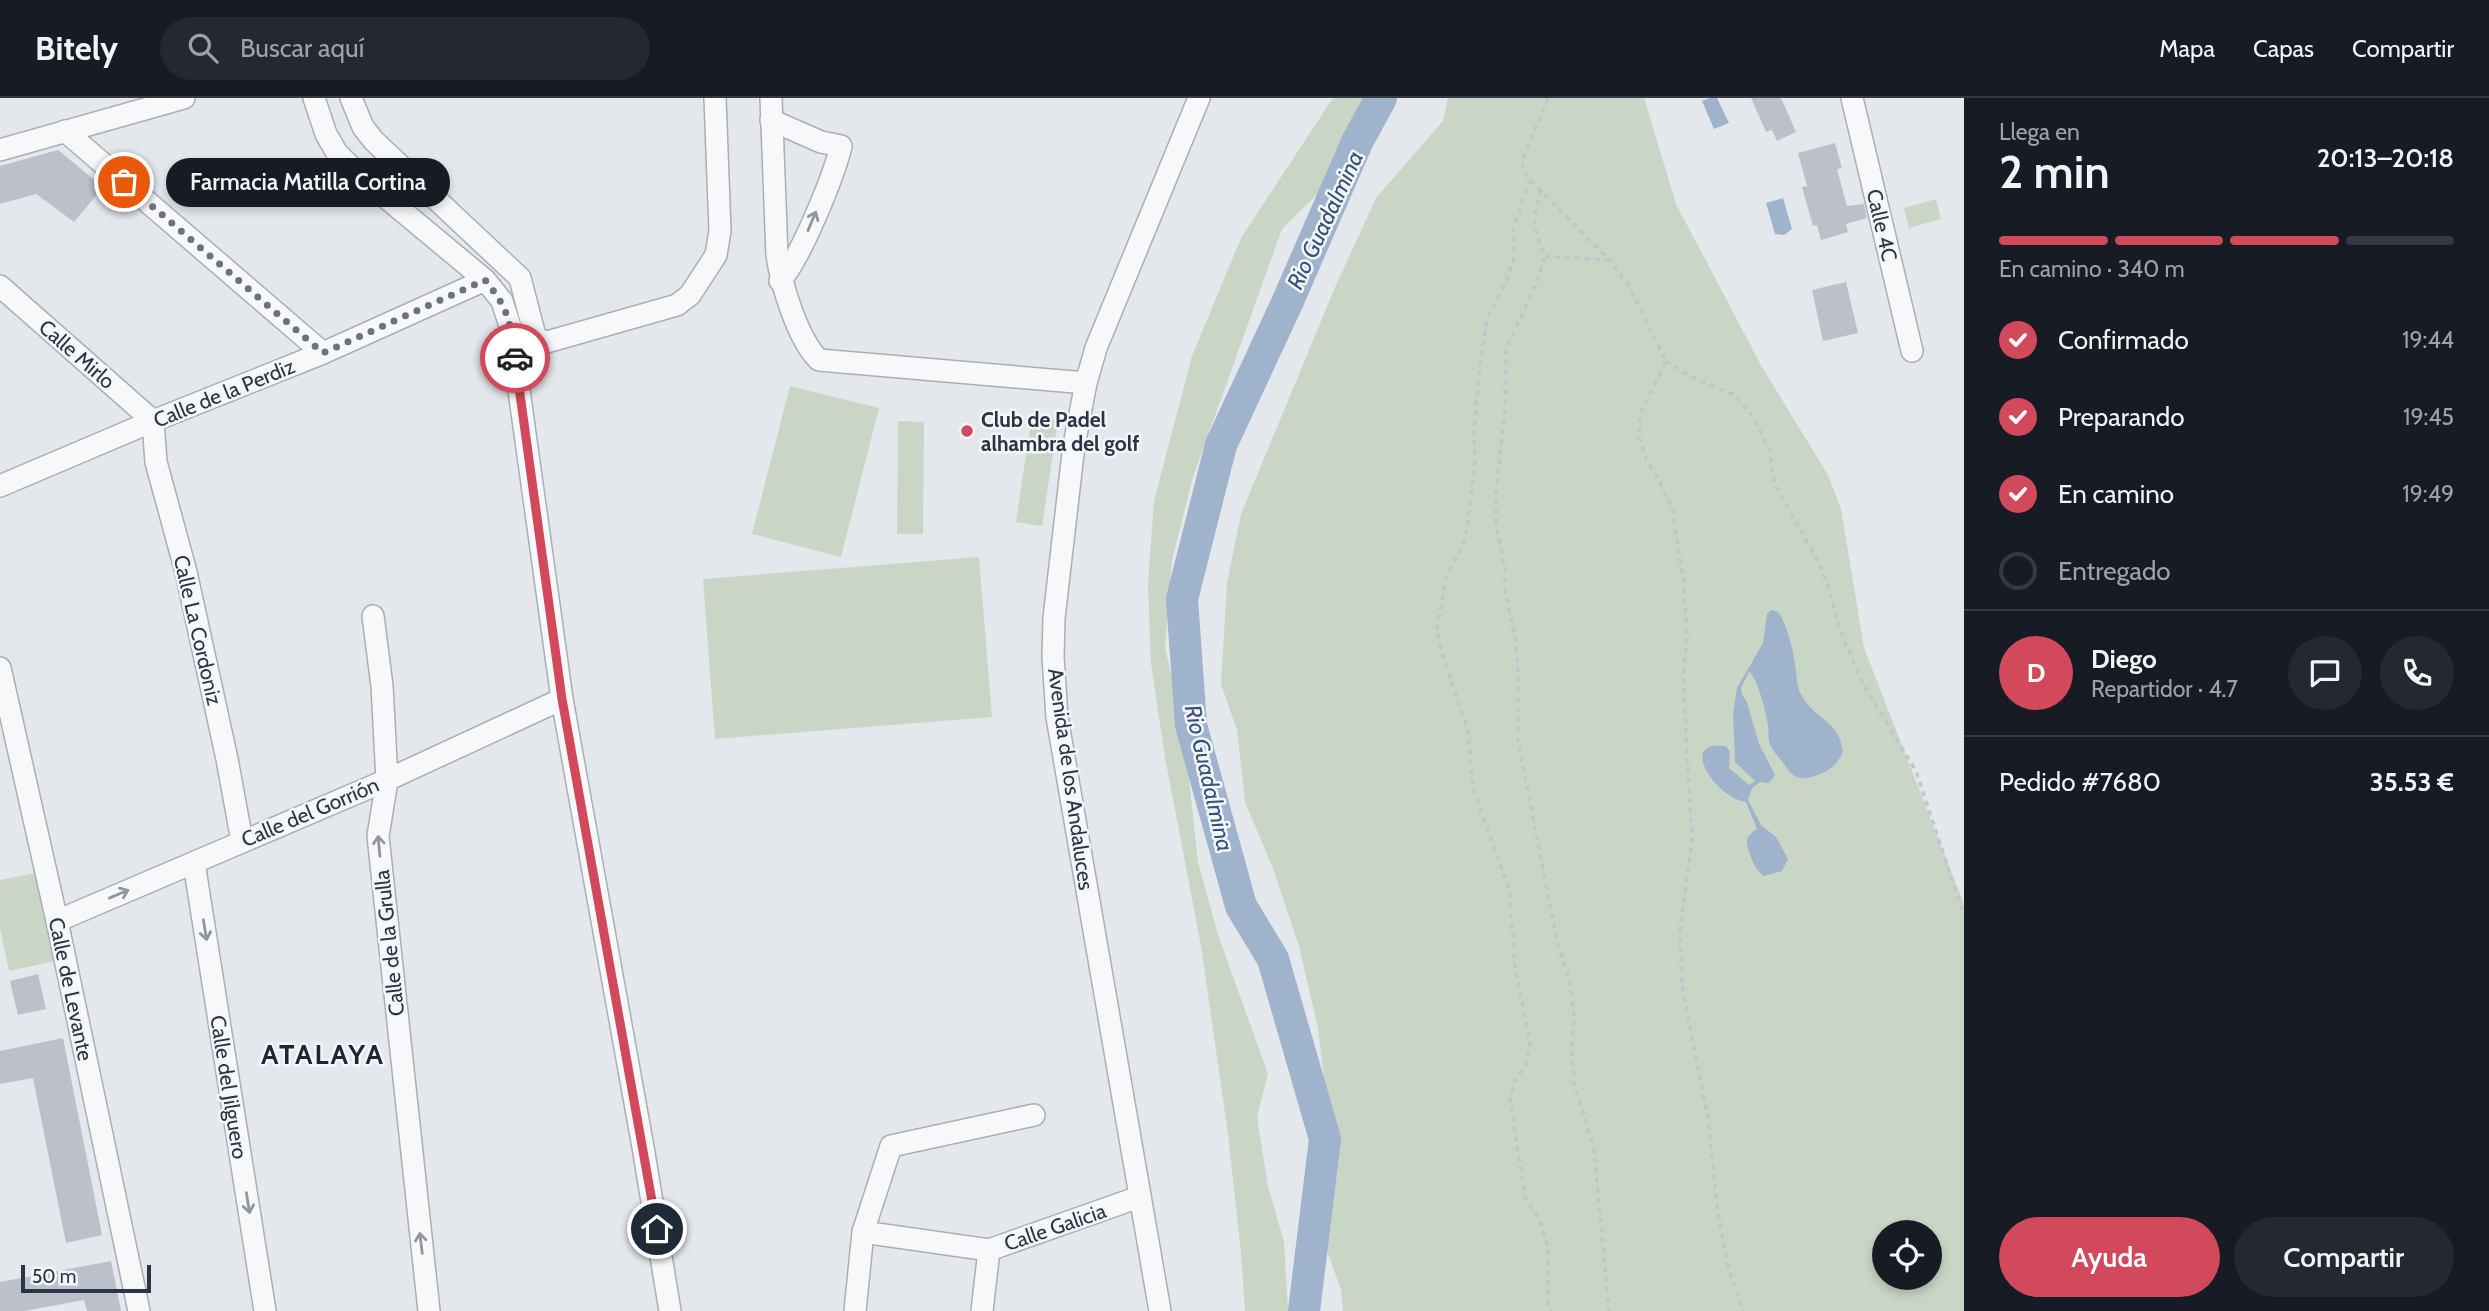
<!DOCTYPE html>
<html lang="es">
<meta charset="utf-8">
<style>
:root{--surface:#171b24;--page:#242831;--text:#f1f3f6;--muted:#9ea1a6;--line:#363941;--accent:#d1495b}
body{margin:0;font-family:Cabin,sans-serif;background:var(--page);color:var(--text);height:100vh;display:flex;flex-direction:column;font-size:26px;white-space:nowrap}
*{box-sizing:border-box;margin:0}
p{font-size:23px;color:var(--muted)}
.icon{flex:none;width:38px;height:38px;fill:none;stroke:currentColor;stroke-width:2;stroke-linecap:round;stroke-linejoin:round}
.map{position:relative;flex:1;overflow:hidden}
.sheet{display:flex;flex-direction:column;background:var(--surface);width:525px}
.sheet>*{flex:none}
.tools{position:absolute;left:1872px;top:1122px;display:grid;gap:14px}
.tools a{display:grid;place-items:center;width:70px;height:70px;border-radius:50%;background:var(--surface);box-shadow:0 4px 10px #0003;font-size:35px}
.scale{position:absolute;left:21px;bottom:18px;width:130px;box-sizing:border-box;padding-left:7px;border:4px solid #2b3445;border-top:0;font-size:19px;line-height:24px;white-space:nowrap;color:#2b3445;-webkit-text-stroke:5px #f4f6f9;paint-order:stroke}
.pin{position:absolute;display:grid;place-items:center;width:60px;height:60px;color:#fff;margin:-30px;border:4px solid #fff;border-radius:50%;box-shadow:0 2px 7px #0007}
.courier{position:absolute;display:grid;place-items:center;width:70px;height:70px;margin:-35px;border:5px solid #d1495b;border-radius:50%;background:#fff;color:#222;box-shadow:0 2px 9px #0007}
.bubble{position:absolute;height:49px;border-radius:24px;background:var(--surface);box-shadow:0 4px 10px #0003;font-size:23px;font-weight:600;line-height:49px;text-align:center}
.overview em{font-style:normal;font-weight:600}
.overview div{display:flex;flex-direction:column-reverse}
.overview{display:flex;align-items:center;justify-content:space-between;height:119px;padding:0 35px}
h1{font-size:46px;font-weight:600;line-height:52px}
.bar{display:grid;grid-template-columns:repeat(4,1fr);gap:10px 7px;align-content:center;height:84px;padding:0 35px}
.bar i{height:9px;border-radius:5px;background:var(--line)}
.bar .current{background:var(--accent)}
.bar p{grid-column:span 4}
.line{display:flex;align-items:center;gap:18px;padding:0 35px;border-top:2px solid var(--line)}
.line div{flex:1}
.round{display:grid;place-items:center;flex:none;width:74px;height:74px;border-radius:37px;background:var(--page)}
ol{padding:0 35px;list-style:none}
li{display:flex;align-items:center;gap:21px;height:77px}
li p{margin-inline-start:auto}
li .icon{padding:7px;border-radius:50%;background:var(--accent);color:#fff;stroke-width:4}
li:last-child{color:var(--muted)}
li i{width:38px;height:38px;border:4px solid var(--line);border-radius:50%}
.primary-button{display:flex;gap:14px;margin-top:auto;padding:14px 35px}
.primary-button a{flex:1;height:80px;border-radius:42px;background:var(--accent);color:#fff;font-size:28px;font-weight:600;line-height:80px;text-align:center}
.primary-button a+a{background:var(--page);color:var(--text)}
header{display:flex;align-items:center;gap:42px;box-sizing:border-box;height:98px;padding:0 35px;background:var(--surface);border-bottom:2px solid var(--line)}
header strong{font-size:33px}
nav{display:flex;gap:38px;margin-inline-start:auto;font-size:24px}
.search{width:490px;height:63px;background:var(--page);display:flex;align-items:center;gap:18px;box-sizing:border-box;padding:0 24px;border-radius:38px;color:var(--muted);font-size:26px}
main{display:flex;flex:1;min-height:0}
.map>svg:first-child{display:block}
.green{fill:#c9d6c5;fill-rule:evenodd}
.water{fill:#9fb4cc}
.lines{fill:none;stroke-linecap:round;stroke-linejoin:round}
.river{stroke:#9fb4cc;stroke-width:32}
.building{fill:#bbc0ca}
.minor-casing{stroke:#a9aeb7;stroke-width:24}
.path{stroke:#c2c5cb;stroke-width:3.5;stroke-dasharray:5 5;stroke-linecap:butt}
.minor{stroke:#f7f8fa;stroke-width:21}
.oneway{stroke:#9196a0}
.done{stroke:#6c737f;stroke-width:7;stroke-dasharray:0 12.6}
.route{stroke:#d1495b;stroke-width:9}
.poi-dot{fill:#d1495b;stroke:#f4f6f9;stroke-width:2.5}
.labels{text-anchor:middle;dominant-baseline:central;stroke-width:5;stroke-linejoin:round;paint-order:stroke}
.street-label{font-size:21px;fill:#2b3445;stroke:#f4f6f9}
.poi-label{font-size:21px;font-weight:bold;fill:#2b3445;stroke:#f4f6f9;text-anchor:start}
.water-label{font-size:23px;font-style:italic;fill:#34527a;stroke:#f4f6f9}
.district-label{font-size:28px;font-weight:bold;letter-spacing:2px;fill:#1d2536;stroke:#f4f6f9}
</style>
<header>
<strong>Bitely</strong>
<div class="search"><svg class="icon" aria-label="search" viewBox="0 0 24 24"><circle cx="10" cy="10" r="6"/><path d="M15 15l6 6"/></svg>Buscar aquí</div>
<nav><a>Mapa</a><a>Capas</a><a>Compartir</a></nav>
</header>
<main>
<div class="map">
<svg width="1964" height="1213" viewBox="0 0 1964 1213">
<rect width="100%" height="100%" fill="#e4e7ec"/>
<g class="green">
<polygon points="1333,0 1379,0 1358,56 1282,131 1193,379 1172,462 1165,550 1183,626 1198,764 1218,837 1268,976 1257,1019 1268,1088 1284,1144 1288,1213 1245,1213 1241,1154 1228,1036 1201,848 1165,659 1151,565 1148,486 1154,403 1192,258 1241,140"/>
<path d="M1448,0h196l32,106 86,163 66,108 13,34 23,139 100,256v407h-621l-2,-21 -14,-40 5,-69 -4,-66 -10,-87 -19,-82 -27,-80 -27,-64 -8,-72 -16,-46 6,-101 14,-69 95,-229 40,-87 67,-77zM1885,1134h45v46h-45z"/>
<polygon points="1936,101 1941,121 1909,130 1904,110"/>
<polygon points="790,288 879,310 841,459 752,436"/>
<polygon points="1032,318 1058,322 1042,428 1016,424"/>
<polygon points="898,323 924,324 923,436 897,436"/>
<polygon points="979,459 992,619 715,641 703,481"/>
<polygon points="36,775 55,863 9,873 0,830 0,782"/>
</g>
<g class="water">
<polygon points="1710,0 1717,0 1729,25 1714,31 1702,3"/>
<polygon points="1783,100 1792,131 1784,137 1775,136 1766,105"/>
<path d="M1771,512l7,2c9,12 15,37 17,52 2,11 1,23 7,32 14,25 37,24 41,56 -6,13 -15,20 -28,24 -19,6 -24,-1 -34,-16 -4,-5 -10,-11 -12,-18 -1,-5 0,-11 -1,-16 -1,-12 -11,-49 -19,-54l-8,16 1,7 5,7 12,42 16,31 -6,8 -9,-1 -8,6 -4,12 13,25 15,12 12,22 -6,12 -18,5c-8,-4 -17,-25 -17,-34 -1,-6 6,-10 10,-13l-11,-27c-30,-4 -70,-63 -20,-56l4,6 -1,16 20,17 6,-4 -20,-19 -2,-49 4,-25 26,-45 4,-29z"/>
</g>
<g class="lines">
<polyline class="river" points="1304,1213 1325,1041 1273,861 1241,808 1191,627 1182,501 1221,347 1287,205 1358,42 1381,0"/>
</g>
<g class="building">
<polygon points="1751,0 1781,0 1796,34 1777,43 1772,32 1766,34"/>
<polygon points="1835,45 1842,70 1837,71 1847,108 1864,106 1867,120 1846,126 1848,134 1821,142 1817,127 1813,128 1802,89 1807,88 1798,55"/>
<polygon points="58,52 103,89 74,124 36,96 0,106 0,68"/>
<polygon points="1846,184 1858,235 1823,243 1812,192"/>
<polygon points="38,876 46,911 18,917 10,883"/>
<polygon points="63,940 102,1137 66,1145 33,980 0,986 0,953"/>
<polygon points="111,1163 121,1213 87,1213 84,1202 24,1213 0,1213 0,1184"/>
</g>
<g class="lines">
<defs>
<g id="minor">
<polyline points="314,0 326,36 337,55 360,78 485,182 502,203 510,228 562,601 643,1049 670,1213"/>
<polyline points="351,0 363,29 374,43 520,180 534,234 538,242 547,244 677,207 690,197 716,157 720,133 715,0"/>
<path d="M771,0l6,157c4,29 21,85 42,105l267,23"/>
<polyline points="1852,0 1912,253"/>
<path d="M771,22l50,22 20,4c-7,30 -41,113 -61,135"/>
<polyline points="65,33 323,255"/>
<polyline points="0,52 184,0"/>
<polyline points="0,188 153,323 156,364 186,474 227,661 242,743"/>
<polyline points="0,388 153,323 323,255 485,182"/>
<polyline points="373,518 382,588 387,682 378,738 429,1213"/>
<polyline points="0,570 57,823 139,1213"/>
<polyline points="194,765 265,1213"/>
<polyline points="57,823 387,682 562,601"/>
<polyline points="989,1152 863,1134 891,1048 1034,1017"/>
<polyline points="855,1213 863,1134"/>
<polyline points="982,1213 989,1152 1139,1099"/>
<polyline points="1160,1213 1057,619 1053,559 1054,520 1074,347 1086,285 1096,250 1199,0"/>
</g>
</defs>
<use href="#minor" class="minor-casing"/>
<g class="path">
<polyline points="1548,0 1522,62 1523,70 1530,82 1609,162 1630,190 1666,263 1640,316 1639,339 1647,364 1657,378 1672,410 1684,486 1687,540 1683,579 1692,743 1680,830 1682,888 1708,1021 1718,1117 1729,1171 1743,1213"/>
<polyline points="1530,82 1513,131 1515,144 1513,163 1506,184 1487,220 1479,276 1474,333 1475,365 1467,430 1464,444 1446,480 1437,530 1441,552 1468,633 1473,691 1509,791 1515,870 1528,932 1530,947 1526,966 1515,982 1510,1001 1525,1100 1539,1121 1548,1148 1548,1207 1551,1213"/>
<path d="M1541,92c-9,30 -9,37 4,66l-7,23 -32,70 -1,62 -9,79v35l9,43v23l10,45 3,35v70l39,199 13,43 4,30 -2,36 2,34 20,66 15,162"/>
<polyline points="1545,158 1607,162"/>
<polyline points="1666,263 1692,279 1735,297 1754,320 1770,354 1774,385 1819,465 1829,490 1839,530 1862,584 1916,673 1964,818"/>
</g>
<use href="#minor" class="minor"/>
</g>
<defs><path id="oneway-shaft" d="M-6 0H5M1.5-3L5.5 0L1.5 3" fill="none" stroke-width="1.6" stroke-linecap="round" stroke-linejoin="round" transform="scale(1.75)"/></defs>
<g class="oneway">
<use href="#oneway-shaft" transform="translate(812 123) rotate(-67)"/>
<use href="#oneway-shaft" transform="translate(379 748) rotate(-95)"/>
<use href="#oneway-shaft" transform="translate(119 796) rotate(-23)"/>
<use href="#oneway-shaft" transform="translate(205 832) rotate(81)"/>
<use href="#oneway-shaft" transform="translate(248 1105) rotate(81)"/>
<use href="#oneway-shaft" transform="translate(421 1145) rotate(-97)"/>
</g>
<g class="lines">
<path class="done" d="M124,84l199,171 162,-73c24,29 25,42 30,78"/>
<polyline class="route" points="515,260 562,601 657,1131"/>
</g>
<circle class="poi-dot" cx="967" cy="333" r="7"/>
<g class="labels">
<g class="street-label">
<text transform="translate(1882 127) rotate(77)">Calle 4C</text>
<text transform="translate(77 256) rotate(41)">Calle Mirlo</text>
<text transform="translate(224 295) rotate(-22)">Calle de la Perdiz</text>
<text transform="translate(198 532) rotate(77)">Calle La Cordoniz</text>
<text transform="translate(1071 681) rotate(82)">Avenida de los Andaluces</text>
<text transform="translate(310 714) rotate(-23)">Calle del Gorrión</text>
<text transform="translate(389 845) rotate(-96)">Calle de la Grulla</text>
<text transform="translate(71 891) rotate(78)">Calle de Levante</text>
<text transform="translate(229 989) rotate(81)">Calle del Jilguero</text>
<text transform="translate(1055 1129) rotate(-19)">Calle Galicia</text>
</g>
<g class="poi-label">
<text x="981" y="321">Club de Padel<tspan x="981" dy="24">alhambra del golf</tspan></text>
</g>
<g class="water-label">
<text transform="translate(1325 122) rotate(-65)">Rio Guadalmina</text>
<text transform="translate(1209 680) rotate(77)">Rio Guadalmina</text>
</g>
<g class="district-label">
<text x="323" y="956">ATALAYA</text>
</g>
</g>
</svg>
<div class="tools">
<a><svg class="icon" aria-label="locate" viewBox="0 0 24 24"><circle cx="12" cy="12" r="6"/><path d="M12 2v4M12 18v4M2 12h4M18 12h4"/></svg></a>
</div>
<div class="scale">50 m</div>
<div class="pin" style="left:124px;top:84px;background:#ea580c"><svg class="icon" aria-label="bag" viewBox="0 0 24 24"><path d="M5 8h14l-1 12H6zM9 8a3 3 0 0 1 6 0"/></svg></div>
<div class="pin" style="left:657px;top:1131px;background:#1f2937"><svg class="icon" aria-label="home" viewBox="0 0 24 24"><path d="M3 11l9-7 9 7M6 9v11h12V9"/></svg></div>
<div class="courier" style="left:515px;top:260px"><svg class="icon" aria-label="car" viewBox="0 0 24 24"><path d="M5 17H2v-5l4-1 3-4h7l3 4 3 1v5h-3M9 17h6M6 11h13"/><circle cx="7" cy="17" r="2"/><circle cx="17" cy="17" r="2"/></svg></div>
<div class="bubble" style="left:166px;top:60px;width:284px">Farmacia Matilla Cortina</div>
</div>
<section class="sheet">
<div class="overview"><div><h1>2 min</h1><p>Llega en</p></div><em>20:13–20:18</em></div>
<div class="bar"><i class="current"></i><i class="current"></i><i class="current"></i><i></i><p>En camino · 340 m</p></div>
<ol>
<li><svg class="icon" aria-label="check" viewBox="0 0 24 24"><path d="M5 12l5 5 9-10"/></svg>Confirmado<p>19:44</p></li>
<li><svg class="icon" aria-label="check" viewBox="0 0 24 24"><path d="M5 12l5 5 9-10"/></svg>Preparando<p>19:45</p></li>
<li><svg class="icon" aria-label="check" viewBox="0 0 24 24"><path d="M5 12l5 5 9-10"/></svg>En camino<p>19:49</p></li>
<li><i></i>Entregado</li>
</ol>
<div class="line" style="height:126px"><b class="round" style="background:var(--accent);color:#fff">D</b><div><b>Diego</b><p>Repartidor · 4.7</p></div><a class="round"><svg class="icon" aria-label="chat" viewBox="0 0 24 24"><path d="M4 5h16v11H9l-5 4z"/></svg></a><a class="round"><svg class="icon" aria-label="phone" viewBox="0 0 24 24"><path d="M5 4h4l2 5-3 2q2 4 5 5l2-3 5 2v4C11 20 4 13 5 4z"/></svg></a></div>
<div class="line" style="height:91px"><div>Pedido #7680</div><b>35.53 €</b></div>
<div class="primary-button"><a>Ayuda</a><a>Compartir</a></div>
</section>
</main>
